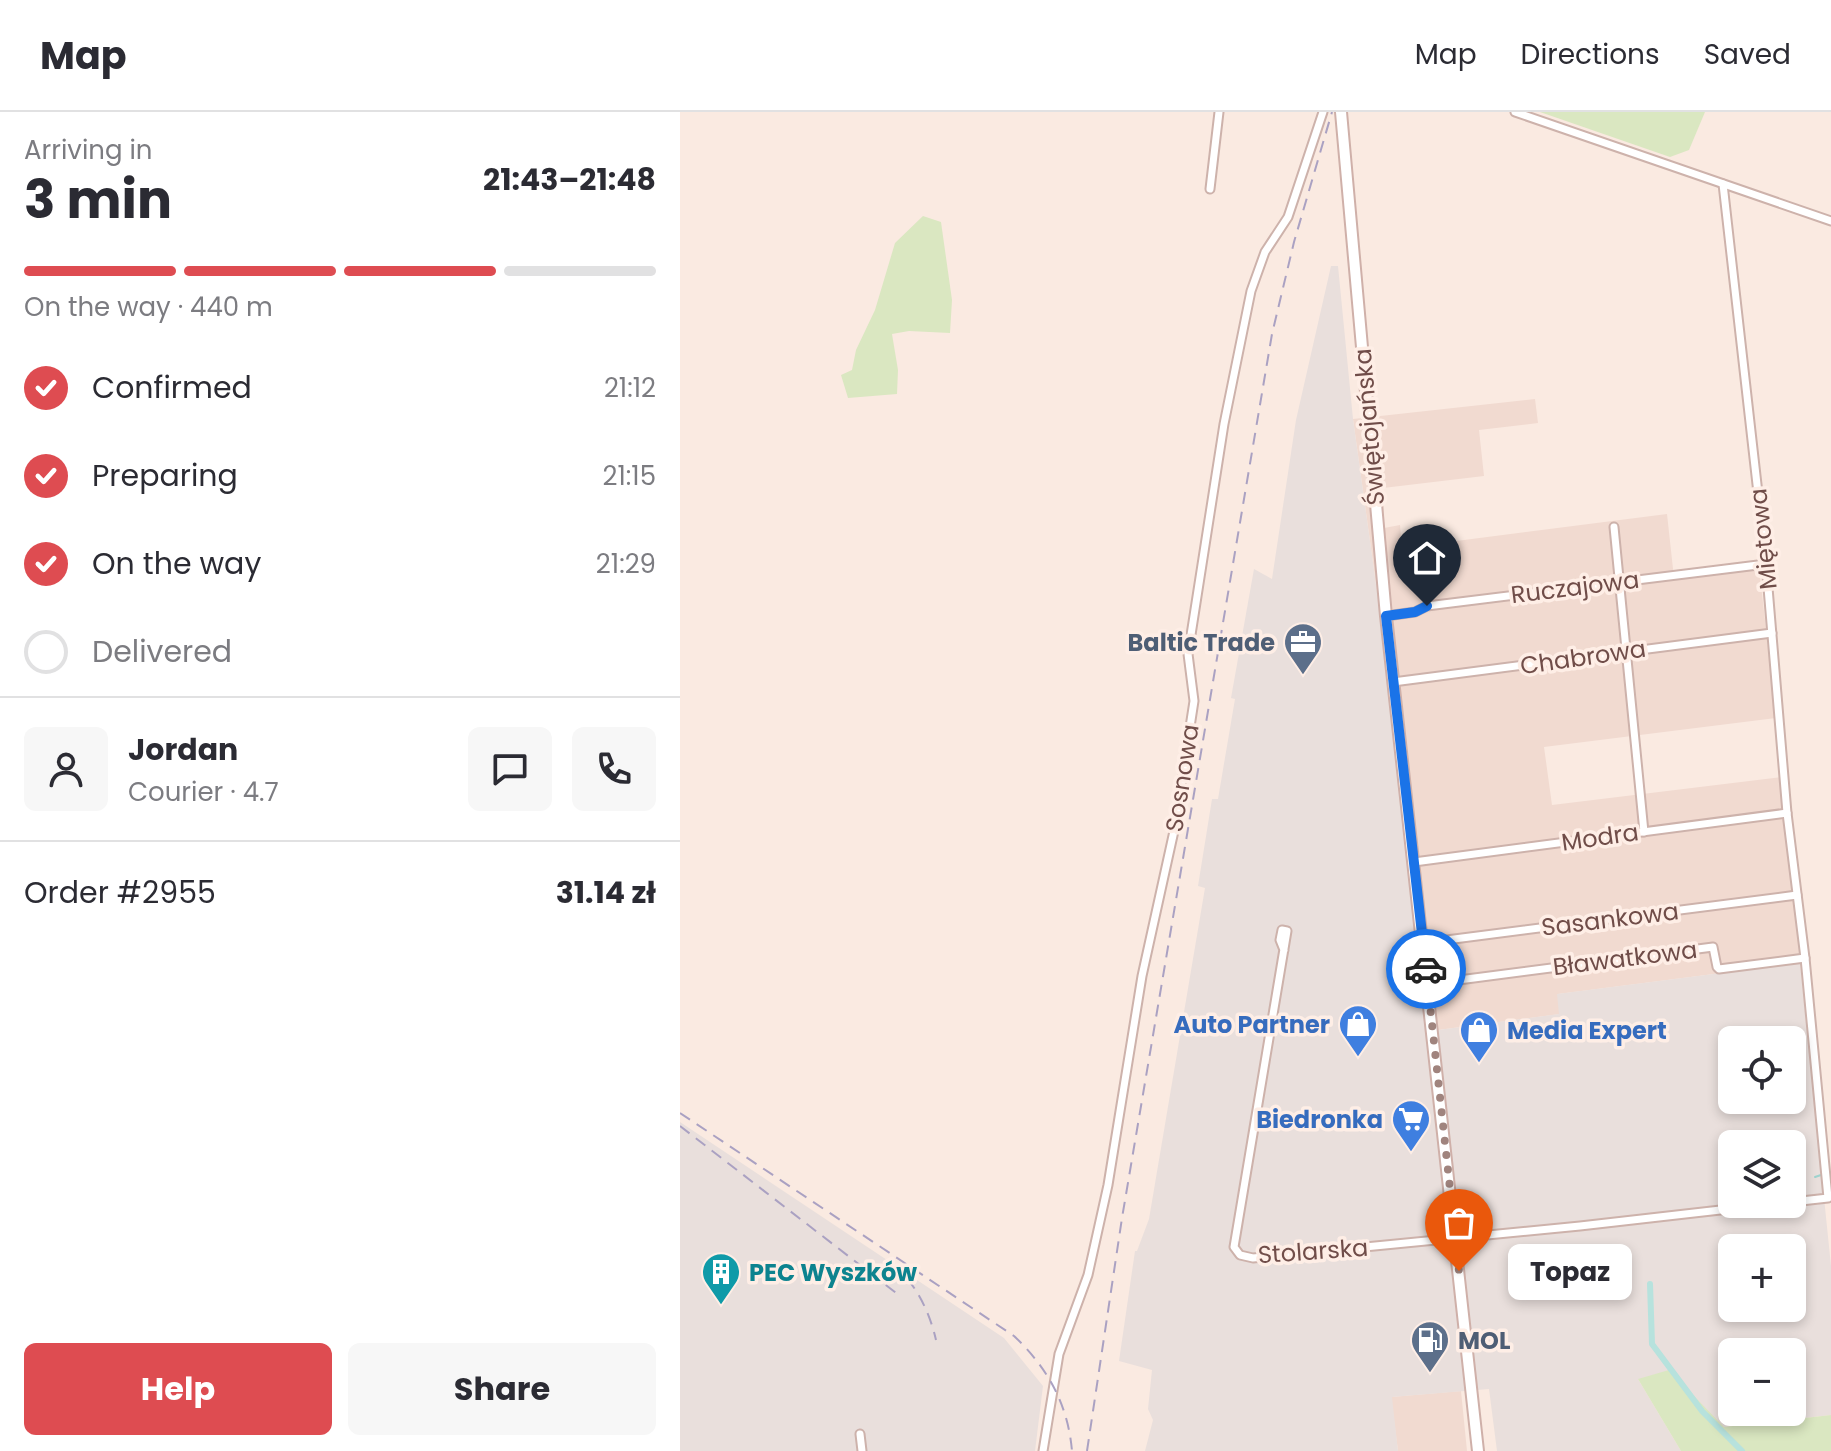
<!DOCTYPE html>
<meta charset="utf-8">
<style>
:root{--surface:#fff;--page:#f7f7f7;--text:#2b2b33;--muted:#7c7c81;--line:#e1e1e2;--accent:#de4c51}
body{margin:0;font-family:Poppins,sans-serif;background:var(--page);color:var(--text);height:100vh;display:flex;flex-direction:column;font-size:30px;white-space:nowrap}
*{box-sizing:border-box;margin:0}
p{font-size:26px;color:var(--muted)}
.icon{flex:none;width:44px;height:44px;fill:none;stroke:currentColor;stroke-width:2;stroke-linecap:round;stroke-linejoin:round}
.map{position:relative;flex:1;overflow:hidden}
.side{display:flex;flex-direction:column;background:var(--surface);width:680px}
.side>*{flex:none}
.fabs{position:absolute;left:1038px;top:914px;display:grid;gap:16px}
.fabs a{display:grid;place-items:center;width:88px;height:88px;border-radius:12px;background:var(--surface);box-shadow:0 4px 12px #0003;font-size:40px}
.pin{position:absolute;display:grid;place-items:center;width:68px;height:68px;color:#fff;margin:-82px -34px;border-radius:50% 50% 50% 0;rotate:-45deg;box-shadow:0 0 8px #0007}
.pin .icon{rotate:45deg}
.courier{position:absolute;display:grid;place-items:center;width:80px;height:80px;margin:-40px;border:6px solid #1a73e8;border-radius:50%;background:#fff;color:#222;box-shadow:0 2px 10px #0007}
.bubble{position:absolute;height:56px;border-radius:12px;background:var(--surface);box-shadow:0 4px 12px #0003;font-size:26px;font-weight:700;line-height:56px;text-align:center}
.overview em{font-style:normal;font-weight:700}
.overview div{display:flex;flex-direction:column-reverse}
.overview{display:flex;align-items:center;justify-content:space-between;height:136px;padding:0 24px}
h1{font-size:52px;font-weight:700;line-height:60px}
.bar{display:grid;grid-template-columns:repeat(4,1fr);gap:12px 8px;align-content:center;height:96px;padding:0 24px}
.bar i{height:10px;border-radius:6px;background:var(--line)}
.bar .current{background:var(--accent)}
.bar p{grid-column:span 4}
.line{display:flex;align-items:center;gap:20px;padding:0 24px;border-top:2px solid var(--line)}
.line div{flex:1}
.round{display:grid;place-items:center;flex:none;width:84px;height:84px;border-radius:12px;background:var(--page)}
ol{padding:0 24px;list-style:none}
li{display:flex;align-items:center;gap:24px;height:88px}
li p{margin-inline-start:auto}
li .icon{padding:8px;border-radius:50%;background:var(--accent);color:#fff;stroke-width:4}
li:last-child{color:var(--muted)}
li i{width:44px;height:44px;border:4px solid var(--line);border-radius:50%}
.action{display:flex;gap:16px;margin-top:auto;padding:16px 24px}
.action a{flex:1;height:92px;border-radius:12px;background:var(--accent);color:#fff;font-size:32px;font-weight:700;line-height:92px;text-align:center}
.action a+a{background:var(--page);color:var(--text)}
header{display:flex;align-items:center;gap:48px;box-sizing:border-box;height:112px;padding:0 40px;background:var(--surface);border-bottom:2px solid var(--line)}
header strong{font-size:38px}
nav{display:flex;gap:44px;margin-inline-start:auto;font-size:28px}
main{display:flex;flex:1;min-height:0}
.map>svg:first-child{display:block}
.residential{fill:#f1dad0}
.industrial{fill:#e9dfdc;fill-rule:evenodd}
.green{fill:#dae7c1}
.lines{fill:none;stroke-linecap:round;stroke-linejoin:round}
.stream{stroke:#9ed3ce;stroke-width:2}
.canal{stroke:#b7e2dd;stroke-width:6}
.street-casing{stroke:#cdb2ab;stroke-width:11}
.secondary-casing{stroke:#cfb0a9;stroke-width:14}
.street{stroke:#fff;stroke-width:7}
.secondary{stroke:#fff;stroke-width:10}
.rail{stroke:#aaa1c2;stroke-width:2;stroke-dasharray:12 8;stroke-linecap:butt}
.done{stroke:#a0847e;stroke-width:8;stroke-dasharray:0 14.4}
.route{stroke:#1a73e8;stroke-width:10}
.labels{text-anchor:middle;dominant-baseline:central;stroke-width:7;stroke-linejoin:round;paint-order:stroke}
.street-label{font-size:24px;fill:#704d49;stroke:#feeee6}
.service-label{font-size:24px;font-weight:bold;fill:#4e5e75;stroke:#feeee6;text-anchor:end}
.shop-label{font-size:24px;font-weight:bold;fill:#366cbe;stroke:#feeee6;text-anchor:end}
.culture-label{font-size:24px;font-weight:bold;fill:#0d838f;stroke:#feeee6;text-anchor:start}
</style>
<header>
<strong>Map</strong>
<nav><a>Map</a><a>Directions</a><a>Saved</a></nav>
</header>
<main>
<section class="side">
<div class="overview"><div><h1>3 min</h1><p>Arriving in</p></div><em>21:43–21:48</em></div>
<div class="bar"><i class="current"></i><i class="current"></i><i class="current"></i><i></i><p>On the way · 440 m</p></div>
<ol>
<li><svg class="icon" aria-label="check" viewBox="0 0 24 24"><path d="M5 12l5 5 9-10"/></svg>Confirmed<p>21:12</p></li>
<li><svg class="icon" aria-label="check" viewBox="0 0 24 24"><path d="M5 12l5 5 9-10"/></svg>Preparing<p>21:15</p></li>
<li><svg class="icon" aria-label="check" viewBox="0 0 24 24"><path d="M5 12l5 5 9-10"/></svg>On the way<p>21:29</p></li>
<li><i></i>Delivered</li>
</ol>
<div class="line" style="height:144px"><a class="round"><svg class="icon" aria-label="person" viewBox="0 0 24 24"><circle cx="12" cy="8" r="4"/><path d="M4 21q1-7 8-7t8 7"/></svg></a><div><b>Jordan</b><p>Courier · 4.7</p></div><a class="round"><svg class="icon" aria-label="chat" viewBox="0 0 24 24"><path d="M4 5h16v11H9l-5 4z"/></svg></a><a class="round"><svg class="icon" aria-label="phone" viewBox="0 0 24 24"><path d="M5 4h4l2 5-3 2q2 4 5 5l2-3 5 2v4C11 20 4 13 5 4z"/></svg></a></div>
<div class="line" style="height:104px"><div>Order #2955</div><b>31.14 zł</b></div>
<div class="action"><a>Help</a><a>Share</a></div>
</section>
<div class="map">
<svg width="1151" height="1339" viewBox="0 0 1151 1339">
<rect width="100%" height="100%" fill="#faeae1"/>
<g class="residential">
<polygon points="855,287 858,311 799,318 804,364 703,376 704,416 720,413 722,436 987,402 994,466 1079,455 1096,606 864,635 872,693 1102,665 1122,845 1120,851 878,882 880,902 758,918 673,307"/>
<polygon points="781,1279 787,1339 718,1339 711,1285"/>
</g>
<g class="industrial">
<path d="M651,154h7l15,153 85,611 121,-16 -2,-20 243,-31 31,303v149l-107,12 -86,-48 43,72h-184l-8,-62 -97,8 6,54h-253l8,-31 -5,-11 4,-39 -33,-9 16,-110h2l12,-32 56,-331 -7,-2 14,-87h6l17,-100 -4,-1 23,-129 18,10 24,-159zM1052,928h60v60h-60zM1052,1032h60v60h-60zM1052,1136h60v60h-60zM1052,1240h60v60h-60z"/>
<polygon points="0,1010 324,1226 363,1274 355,1339 0,1339"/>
</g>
<g class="green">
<polygon points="860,0 1025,0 1009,38 990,45"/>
<polygon points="243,104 261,110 272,188 270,221 229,219 212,222 218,258 217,282 168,286 161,263 172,258 176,238 195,198 215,131"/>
<polygon points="989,1258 1044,1315 1151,1303 1151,1339 1001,1339 958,1267"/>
</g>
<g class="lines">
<polyline class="stream" points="1135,1065 1141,1063"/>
<polyline class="canal" points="970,1172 972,1232 1022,1299 1062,1339"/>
<defs>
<g id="street">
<polyline points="835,0 1151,109"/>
<polyline points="1043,72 1086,452 1107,701 1125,846 1148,1086 1112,1090"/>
<polyline points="530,77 539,0"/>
<polyline points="934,415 964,720"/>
<polyline points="706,504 735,500 747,494 1086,452"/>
<polyline points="713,570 1092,521"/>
<polyline points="734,750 1107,701"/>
<polyline points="743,831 1117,783"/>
<polyline points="604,838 600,828 602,818 607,819 554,1135 560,1143 573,1146 900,1114 1093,1092"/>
<polyline points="748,872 1033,835 1037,855 1039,857 1125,846"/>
<polyline points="180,1322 182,1339"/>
<polyline points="363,1339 379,1242 408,1163 428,1073 462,864 494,719 514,589 508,542 544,312 571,179 585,140 608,105 643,0"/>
</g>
<polyline id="secondary" points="661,0 706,504 798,1339"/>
</defs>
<use href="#street" class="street-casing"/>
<use href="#secondary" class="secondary-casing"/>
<use href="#street" class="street"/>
<use href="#secondary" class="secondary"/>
<g class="rail">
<path d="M0,1001l334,223c33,31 54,68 58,115"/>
<polyline points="0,1014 220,1184"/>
<path d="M214,1152c22,21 35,46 42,76"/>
<polyline points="407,1339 442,1106 592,222 614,130 652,0"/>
</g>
</g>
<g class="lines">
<polyline class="done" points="746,857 779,1159"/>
<polyline class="route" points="746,857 706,504 735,500 747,494"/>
</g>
<defs>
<symbol id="office-pin" viewBox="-11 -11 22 30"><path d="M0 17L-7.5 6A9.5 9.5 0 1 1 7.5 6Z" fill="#5c6f8a" stroke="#feeee6"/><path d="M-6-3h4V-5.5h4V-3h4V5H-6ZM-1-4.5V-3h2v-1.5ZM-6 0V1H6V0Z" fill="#fff"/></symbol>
<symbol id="shop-pin" viewBox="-11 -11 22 30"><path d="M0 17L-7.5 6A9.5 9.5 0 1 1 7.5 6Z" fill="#3f7fe0" stroke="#feeee6"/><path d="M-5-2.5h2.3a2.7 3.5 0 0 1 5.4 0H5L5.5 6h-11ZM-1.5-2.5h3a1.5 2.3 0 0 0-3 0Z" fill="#fff"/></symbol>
<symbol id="supermarket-pin" viewBox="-11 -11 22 30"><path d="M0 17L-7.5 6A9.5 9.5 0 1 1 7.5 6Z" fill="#3f7fe0" stroke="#feeee6"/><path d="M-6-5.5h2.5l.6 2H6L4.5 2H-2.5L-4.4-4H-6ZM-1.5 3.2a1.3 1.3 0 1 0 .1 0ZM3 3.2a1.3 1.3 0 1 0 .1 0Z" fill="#fff"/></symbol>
<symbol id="building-pin" viewBox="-11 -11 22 30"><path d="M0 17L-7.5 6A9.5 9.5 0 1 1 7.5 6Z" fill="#0f9aa8" stroke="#feeee6"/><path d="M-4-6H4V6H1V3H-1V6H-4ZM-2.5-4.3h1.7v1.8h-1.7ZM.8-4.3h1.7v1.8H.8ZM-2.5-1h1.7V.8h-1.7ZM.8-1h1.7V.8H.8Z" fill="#fff"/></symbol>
<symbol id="fuel-pin" viewBox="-11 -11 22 30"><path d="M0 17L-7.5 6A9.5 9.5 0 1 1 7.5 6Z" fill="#5c6f8a" stroke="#feeee6"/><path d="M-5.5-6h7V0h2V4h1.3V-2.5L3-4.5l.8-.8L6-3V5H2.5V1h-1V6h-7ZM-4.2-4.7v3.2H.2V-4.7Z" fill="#fff"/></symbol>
</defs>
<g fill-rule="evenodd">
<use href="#office-pin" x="601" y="508" width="44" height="60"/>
<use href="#shop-pin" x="656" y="890" width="44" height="60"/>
<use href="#shop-pin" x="777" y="896" width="44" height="60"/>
<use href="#supermarket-pin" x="709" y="985" width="44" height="60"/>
<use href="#building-pin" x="19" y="1138" width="44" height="60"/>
<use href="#fuel-pin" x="728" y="1206" width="44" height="60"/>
</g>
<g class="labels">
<g class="street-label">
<text transform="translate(689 315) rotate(-95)">Świętojańska</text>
<text transform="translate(1083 427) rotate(-96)">Miętowa</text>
<text transform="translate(895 475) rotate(-7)">Ruczajowa</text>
<text transform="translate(903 545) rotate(-8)">Chabrowa</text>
<text transform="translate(502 666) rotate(-81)">Sosnowa</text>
<text transform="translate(920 725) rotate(-8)">Modra</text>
<text transform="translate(930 807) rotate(-7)">Sasankowa</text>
<text transform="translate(945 846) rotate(-7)">Bławatkowa</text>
<text transform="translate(633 1139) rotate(-4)">Stolarska</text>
</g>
<g class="service-label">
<text x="595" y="530">Baltic Trade</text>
<text x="778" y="1228" text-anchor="start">MOL</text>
</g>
<g class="shop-label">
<text x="650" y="912">Auto Partner</text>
<text x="827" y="918" text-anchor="start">Media Expert</text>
<text x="703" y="1007">Biedronka</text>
</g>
<g class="culture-label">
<text x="69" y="1160">PEC Wyszków</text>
</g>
</g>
</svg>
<div class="fabs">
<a><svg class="icon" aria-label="locate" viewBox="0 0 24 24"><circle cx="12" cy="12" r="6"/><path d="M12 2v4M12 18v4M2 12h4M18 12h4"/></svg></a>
<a><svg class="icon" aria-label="layers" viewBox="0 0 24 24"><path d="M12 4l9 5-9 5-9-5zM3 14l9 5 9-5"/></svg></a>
<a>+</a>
<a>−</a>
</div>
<div class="pin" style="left:779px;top:1159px;background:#ea580c"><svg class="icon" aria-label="bag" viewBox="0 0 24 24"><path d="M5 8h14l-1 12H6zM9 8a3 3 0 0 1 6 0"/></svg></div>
<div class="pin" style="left:747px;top:494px;background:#1f2937"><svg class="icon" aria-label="home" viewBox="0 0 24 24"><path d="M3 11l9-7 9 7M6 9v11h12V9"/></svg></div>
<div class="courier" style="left:746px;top:857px"><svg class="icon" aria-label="car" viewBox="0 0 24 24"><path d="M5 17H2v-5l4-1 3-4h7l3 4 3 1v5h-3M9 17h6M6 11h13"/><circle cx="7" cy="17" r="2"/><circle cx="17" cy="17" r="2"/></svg></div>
<div class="bubble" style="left:828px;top:1132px;width:124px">Topaz</div>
</div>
</main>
